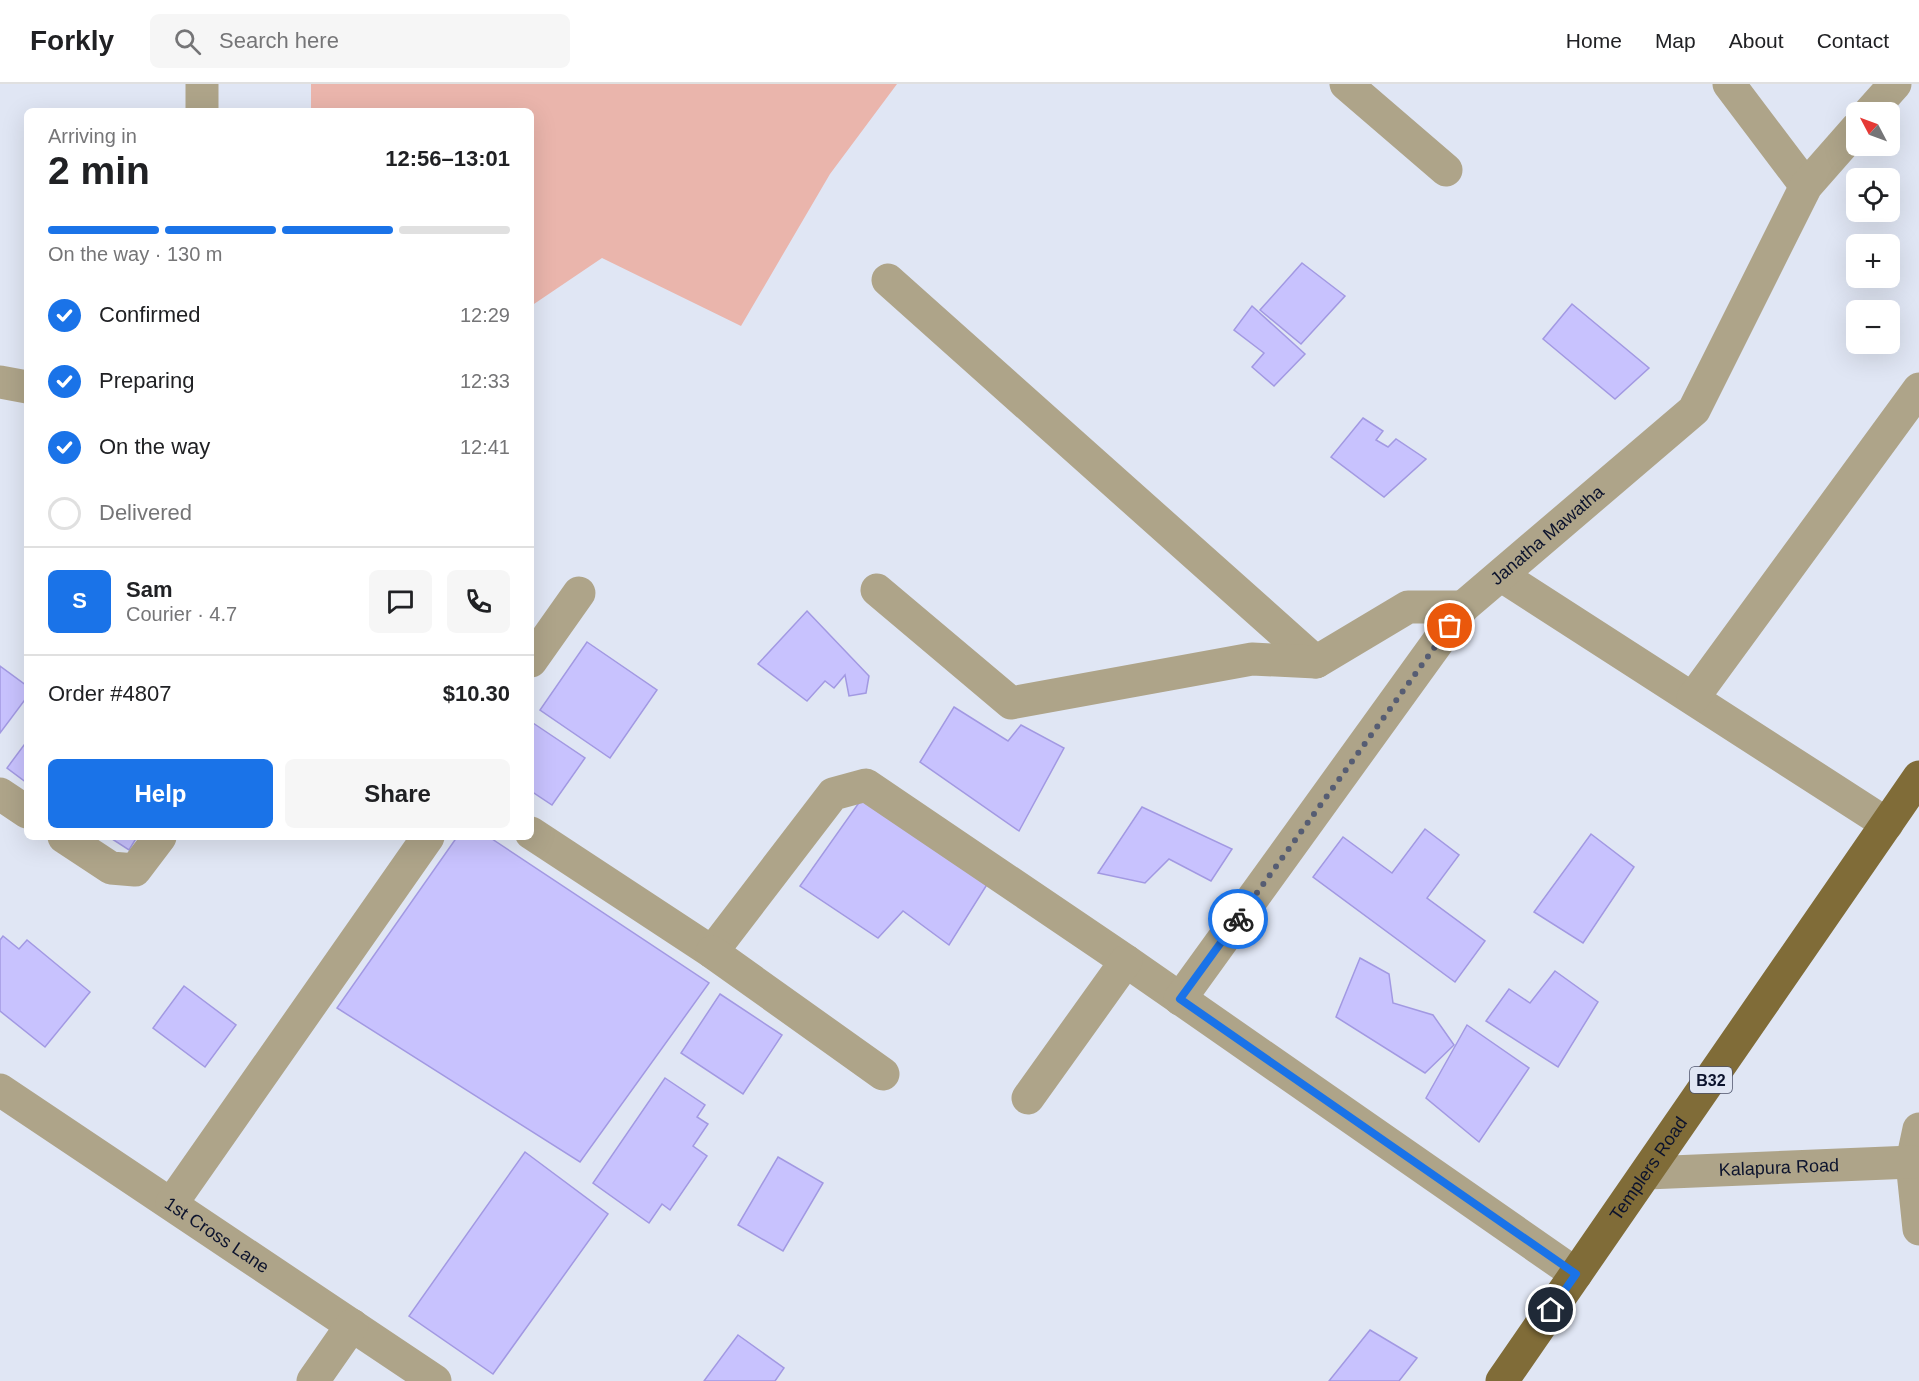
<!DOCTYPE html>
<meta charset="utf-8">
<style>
:root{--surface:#fff;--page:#f6f6f6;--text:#202124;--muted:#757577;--line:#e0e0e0;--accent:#1a73e8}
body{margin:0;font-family:Arial,sans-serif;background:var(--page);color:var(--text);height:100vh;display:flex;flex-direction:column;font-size:22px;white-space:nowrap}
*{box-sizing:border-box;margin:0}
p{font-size:20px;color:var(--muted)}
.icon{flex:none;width:33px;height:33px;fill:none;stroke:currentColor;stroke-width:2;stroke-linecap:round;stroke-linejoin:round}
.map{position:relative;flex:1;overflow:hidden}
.sheet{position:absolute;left:24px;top:24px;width:510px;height:732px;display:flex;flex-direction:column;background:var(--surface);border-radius:9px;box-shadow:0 6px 24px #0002}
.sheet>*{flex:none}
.needle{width:39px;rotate:311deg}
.controls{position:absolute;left:1846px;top:18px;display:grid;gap:12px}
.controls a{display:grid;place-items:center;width:54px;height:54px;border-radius:9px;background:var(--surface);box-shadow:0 6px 24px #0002;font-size:30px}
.pin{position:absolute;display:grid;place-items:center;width:51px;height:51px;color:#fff;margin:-26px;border:3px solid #fff;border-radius:50%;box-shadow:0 2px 6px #0007}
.courier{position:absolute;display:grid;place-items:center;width:60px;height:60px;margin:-30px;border:4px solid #1a73e8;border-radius:50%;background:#fff;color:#222;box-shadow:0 2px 8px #0007}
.summary em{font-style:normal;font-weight:600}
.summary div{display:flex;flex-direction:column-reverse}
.summary{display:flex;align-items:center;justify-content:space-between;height:102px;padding:0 24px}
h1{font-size:39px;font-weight:600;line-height:45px}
.bar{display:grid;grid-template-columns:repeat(4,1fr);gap:9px 6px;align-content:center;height:72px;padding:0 24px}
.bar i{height:8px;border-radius:4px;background:var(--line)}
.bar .on{background:var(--accent)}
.bar p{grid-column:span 4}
.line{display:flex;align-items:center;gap:15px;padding:0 24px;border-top:2px solid var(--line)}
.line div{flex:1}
.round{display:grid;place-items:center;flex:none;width:63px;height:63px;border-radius:9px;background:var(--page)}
ol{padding:0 24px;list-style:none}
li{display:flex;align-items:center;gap:18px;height:66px}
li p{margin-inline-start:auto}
li .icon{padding:6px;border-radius:50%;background:var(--accent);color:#fff;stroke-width:4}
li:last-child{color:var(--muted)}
li i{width:33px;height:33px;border:3px solid var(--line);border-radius:50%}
.primary-button{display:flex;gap:12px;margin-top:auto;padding:12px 24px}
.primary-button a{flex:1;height:69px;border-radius:9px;background:var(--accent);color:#fff;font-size:24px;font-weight:600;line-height:69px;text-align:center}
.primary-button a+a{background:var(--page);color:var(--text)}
header{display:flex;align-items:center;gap:36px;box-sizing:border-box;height:84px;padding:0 30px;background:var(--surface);border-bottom:2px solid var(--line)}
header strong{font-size:28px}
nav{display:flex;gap:33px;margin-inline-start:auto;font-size:21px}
.search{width:420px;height:54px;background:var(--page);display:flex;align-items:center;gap:15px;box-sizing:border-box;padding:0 21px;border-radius:9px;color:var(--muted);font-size:22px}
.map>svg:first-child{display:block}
.green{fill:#eab5ac}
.building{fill:#c8c2fe;stroke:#a299e2;stroke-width:1.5}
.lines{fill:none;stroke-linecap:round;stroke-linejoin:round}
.minor{stroke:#aea489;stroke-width:33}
.major{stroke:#806c38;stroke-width:33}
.done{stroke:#565d73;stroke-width:6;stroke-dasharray:0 10.8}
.route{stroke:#1a73e8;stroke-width:8}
.labels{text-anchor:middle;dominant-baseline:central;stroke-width:4.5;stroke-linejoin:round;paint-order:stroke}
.shield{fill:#e0e6f4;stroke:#4c5269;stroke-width:1.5}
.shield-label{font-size:16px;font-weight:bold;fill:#0c132d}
.street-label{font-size:18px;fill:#0c132d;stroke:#e0e6f4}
</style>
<header>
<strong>Forkly</strong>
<div class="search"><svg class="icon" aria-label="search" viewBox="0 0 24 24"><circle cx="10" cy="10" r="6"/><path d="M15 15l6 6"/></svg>Search here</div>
<nav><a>Home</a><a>Map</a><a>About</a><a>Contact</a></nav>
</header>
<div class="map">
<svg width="1919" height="1297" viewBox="0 0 1919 1297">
<rect width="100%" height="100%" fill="#e0e6f4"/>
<polygon class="green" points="311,0 897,0 830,90 741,242 602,174 531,222 531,27 311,27"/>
<g class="building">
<polygon points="1302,179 1345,212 1301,260 1260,226"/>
<polygon points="1572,220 1649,284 1615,315 1543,255"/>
<polygon points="1252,222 1305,270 1274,302 1252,283 1264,269 1234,246"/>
<polygon points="1363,334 1383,347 1376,356 1388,363 1396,355 1426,375 1384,413 1331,373"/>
<polygon points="807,527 869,592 866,609 849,612 845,591 834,604 825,597 807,617 758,580"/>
<polygon points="587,558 657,606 610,674 540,626"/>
<polygon points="0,582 27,602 27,613 0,649"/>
<polygon points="954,623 1008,657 1021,641 1064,664 1019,747 920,678"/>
<polygon points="533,639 585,674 552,721 531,707 531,642"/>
<polygon points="27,657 27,699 7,684"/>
<polygon points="863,713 988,799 949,861 903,827 878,854 800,802"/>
<polygon points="1142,723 1232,765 1211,797 1169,775 1145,799 1098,789"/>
<polygon points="1425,745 1459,771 1427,814 1485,857 1455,898 1313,793 1343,753 1392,789"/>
<polygon points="1591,750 1634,783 1583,859 1534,828"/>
<polygon points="109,753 137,753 129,766"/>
<polygon points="457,753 489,753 709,899 580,1078 337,924"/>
<polygon points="3,852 19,865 27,856 90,908 45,963 0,927 0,856"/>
<polygon points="1360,874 1389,890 1393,919 1433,931 1454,961 1425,989 1336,933"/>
<polygon points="1555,887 1598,918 1558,983 1486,937 1509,905 1530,919"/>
<polygon points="184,902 236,941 205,983 153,944"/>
<polygon points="720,910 782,951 743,1010 681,969"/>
<polygon points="1467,941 1529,984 1479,1058 1426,1014"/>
<polygon points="665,994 705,1021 697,1033 708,1040 693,1062 707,1072 670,1126 662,1120 649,1139 593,1099"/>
<polygon points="525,1068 608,1130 493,1290 409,1232"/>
<polygon points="778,1073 823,1099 783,1167 738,1141"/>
<polygon points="1370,1246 1417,1274 1399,1297 1329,1297"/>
<polygon points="738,1251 784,1284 775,1297 704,1297"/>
</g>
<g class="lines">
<g class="minor">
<polyline points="1346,0 1446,86"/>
<polyline points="1729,0 1806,102"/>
<polyline points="202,27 202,0"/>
<polyline points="1870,28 1895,0"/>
<polyline points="888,196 1316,578"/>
<polyline points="0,298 27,303"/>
<polyline points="1502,492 1887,740"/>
<polyline points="877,506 1011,619 1252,575 1316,578 1408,523 1463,523"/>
<polyline points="531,577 579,509"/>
<polyline points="1693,614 1919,305"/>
<polyline points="0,710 27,728"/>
<polyline points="531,749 712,868 833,710 866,701 1126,877 1576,1190"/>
<polyline points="64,753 111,784 135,786 160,753"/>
<polyline points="712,868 883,990"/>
<path id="s1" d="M1180,915l283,-392 231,-197 112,-224 51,-58"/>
<path id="s2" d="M0,1006l435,291"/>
<polyline points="1028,1014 1126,877"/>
<polyline points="1919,1045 1912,1078 1919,1145"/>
<path id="s3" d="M1647,1089l265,-11"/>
<polyline points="172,1119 428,753"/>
<polyline points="313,1297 352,1241"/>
</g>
<path class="major" id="s4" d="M1502,1297l417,-604"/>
</g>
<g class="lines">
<polyline class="done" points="1238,835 1450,542"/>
<polyline class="route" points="1238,835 1180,915 1576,1190 1551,1226"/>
</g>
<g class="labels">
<rect class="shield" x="1690" y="983" width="42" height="26" rx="4.5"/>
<g class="shield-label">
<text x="1711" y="996">B32</text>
</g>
<g class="street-label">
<text stroke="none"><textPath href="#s1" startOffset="594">Janatha Mawatha</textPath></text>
<text stroke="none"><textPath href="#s3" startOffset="132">Kalapura Road</textPath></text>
<text stroke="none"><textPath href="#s4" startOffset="258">Templers Road</textPath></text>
<text stroke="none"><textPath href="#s2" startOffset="261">1st Cross Lane</textPath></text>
</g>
</g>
</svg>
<div class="controls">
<a><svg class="needle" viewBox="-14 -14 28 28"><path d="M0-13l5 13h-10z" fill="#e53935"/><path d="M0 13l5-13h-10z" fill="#757577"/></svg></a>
<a><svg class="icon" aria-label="locate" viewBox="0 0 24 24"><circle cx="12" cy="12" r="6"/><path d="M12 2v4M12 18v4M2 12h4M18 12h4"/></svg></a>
<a>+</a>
<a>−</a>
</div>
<div class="pin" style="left:1450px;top:542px;background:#ea580c"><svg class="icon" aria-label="bag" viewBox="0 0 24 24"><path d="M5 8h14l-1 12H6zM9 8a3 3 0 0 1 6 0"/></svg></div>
<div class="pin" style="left:1551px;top:1226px;background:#1f2937"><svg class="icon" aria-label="home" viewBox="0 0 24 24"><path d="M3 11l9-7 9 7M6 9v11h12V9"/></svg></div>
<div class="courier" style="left:1238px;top:835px"><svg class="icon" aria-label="bike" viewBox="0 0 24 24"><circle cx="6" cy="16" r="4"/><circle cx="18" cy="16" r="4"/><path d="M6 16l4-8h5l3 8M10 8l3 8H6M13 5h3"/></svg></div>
<section class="sheet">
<div class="summary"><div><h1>2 min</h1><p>Arriving in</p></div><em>12:56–13:01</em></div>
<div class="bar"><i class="on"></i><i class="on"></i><i class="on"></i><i></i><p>On the way · 130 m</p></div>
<ol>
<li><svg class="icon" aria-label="check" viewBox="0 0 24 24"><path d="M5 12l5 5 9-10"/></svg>Confirmed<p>12:29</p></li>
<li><svg class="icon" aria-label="check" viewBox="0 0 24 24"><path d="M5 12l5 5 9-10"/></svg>Preparing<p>12:33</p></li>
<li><svg class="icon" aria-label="check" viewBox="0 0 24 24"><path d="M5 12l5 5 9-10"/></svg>On the way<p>12:41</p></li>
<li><i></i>Delivered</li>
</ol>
<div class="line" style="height:108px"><b class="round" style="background:var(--accent);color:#fff">S</b><div><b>Sam</b><p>Courier · 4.7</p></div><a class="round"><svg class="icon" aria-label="chat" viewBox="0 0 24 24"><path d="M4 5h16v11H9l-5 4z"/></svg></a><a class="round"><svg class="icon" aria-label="phone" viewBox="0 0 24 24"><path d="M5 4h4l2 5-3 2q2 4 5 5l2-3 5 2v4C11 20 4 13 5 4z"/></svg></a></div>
<div class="line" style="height:78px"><div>Order #4807</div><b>$10.30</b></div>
<div class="primary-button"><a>Help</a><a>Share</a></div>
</section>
</div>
